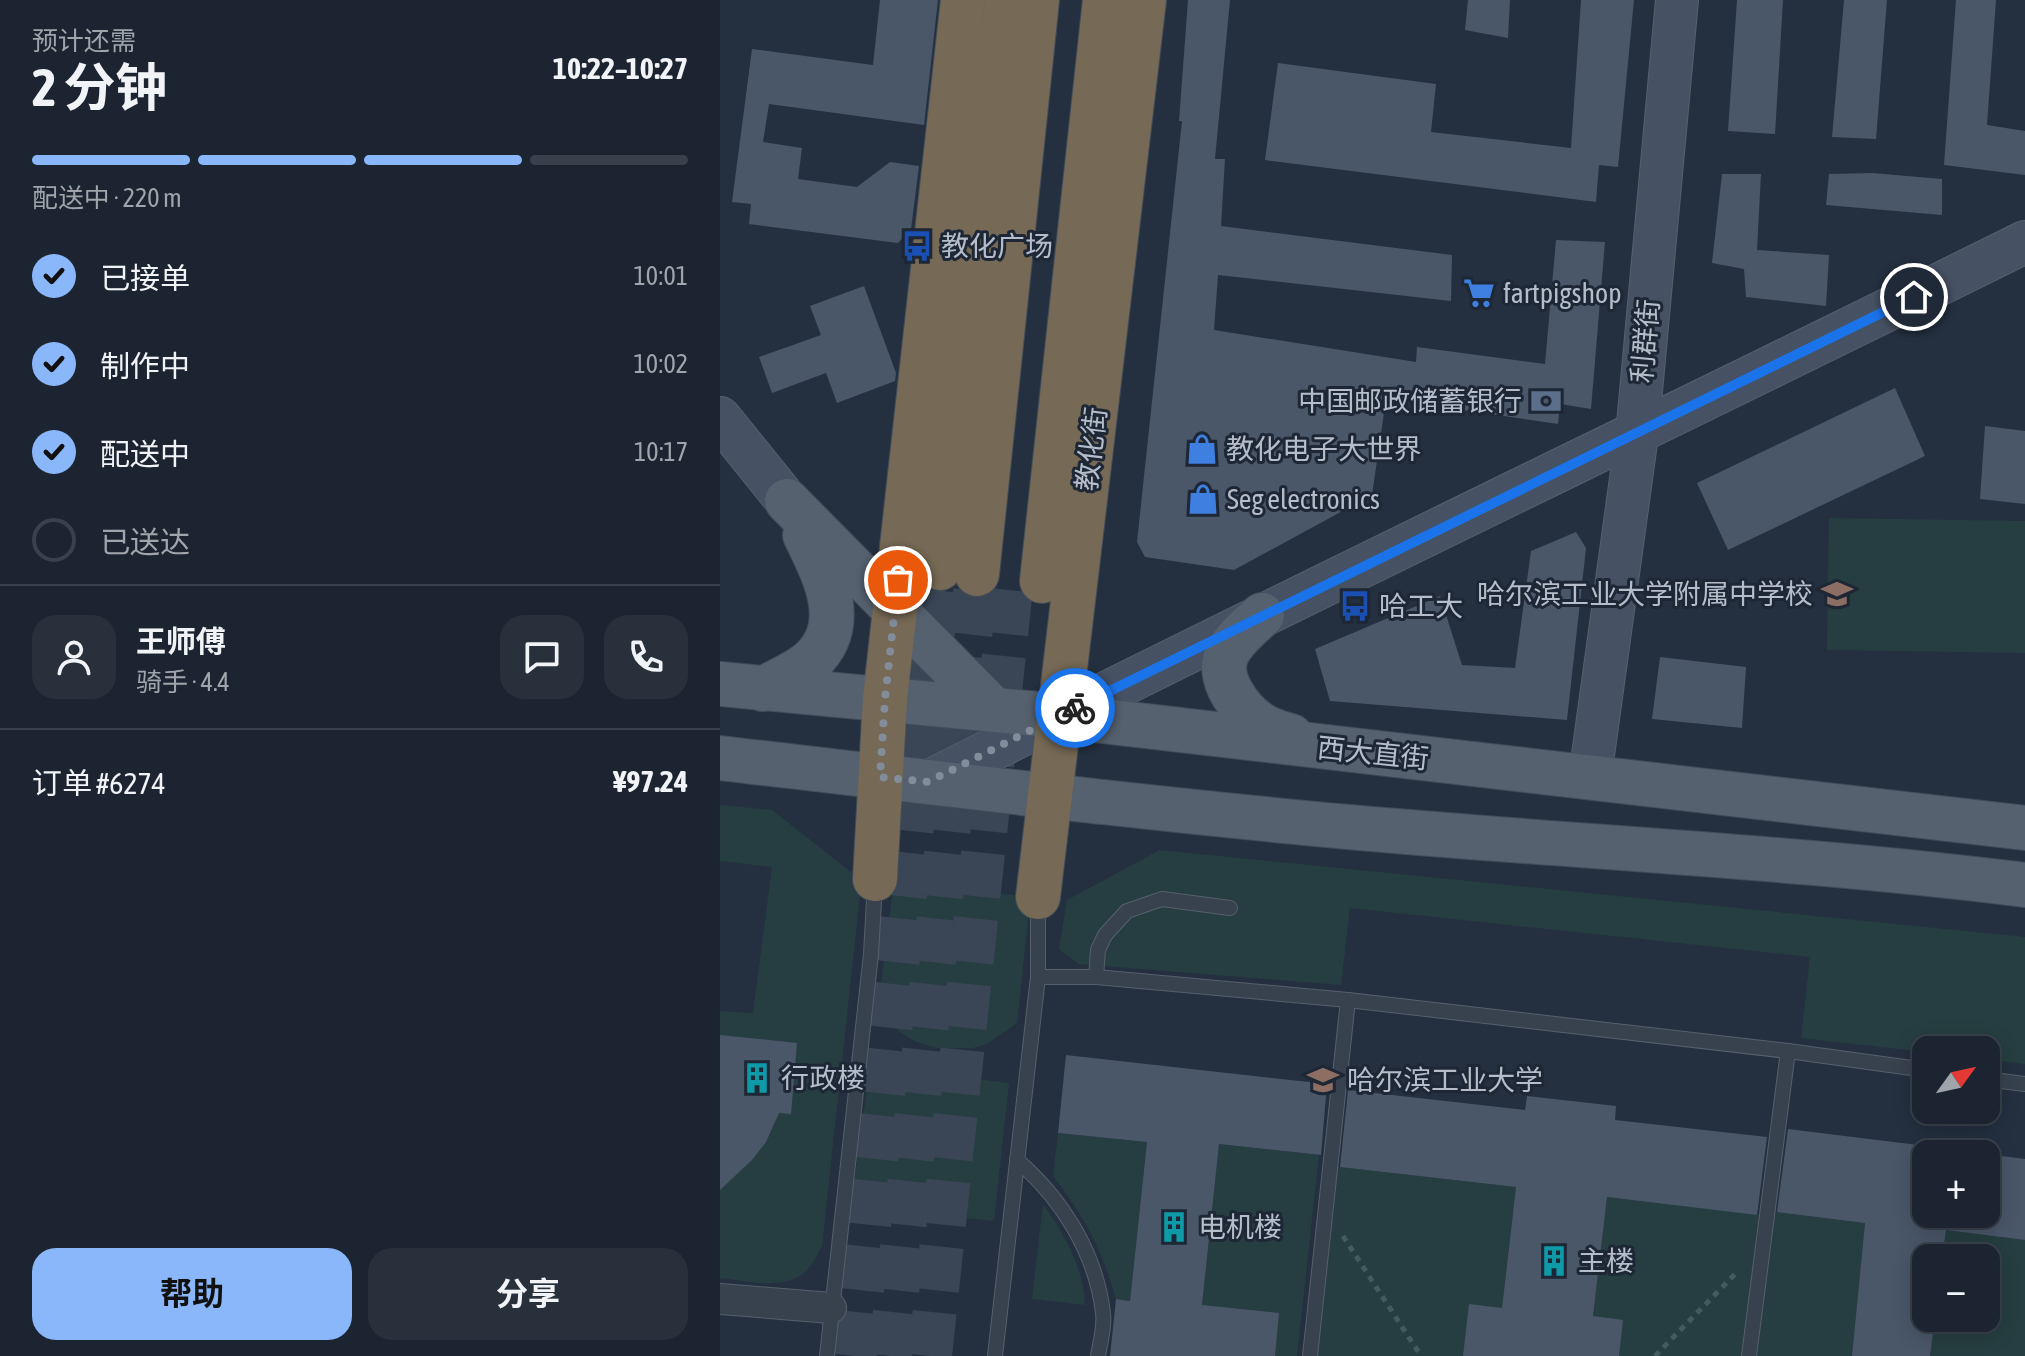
<!DOCTYPE html>
<html lang="zh">
<meta charset="utf-8">
<style>
:root{--surface:#1b2430;--page:#28303c;--text:#f1f3f6;--muted:#a0a4ab;--line:#39414c;--accent:#8ab6fa}
body{margin:0;font-family:"Asap Condensed","Noto Sans SC",sans-serif;background:var(--page);color:var(--text);height:100vh;display:flex;flex-direction:column;font-size:30px;white-space:nowrap}
*{box-sizing:border-box;margin:0}
p{font-size:26px;color:var(--muted)}
.icon{flex:none;width:44px;height:44px;fill:none;stroke:currentColor;stroke-width:2;stroke-linecap:round;stroke-linejoin:round}
.map{position:relative;flex:1;overflow:hidden}
.drawer{display:flex;flex-direction:column;background:var(--surface);width:720px}
.drawer>*{flex:none}
.needle{width:52px;rotate:57deg}
.tools{position:absolute;left:1192px;top:1036px;display:grid;gap:16px}
.tools a{display:grid;place-items:center;width:88px;height:88px;border-radius:16px;background:var(--surface);box-shadow:0 4px 20px #0003,0 0 0 2px var(--line);font-size:40px}
.pin{position:absolute;display:grid;place-items:center;width:68px;height:68px;color:#fff;margin:-34px;border:4px solid #fff;border-radius:50%;box-shadow:0 2px 8px #0007}
.courier{position:absolute;display:grid;place-items:center;width:80px;height:80px;margin:-40px;border:6px solid #1a73e8;border-radius:50%;background:#fff;color:#222;box-shadow:0 2px 10px #0007}
.summary em{font-style:normal;font-weight:700}
.summary div{display:flex;flex-direction:column-reverse}
.summary{display:flex;align-items:center;justify-content:space-between;height:136px;padding:0 32px}
h1{font-size:52px;font-weight:700;line-height:60px}
.bar{display:grid;grid-template-columns:repeat(4,1fr);gap:12px 8px;align-content:center;height:96px;padding:0 32px}
.bar i{height:10px;border-radius:6px;background:var(--line)}
.bar .on{background:var(--accent)}
.bar p{grid-column:span 4}
.line{display:flex;align-items:center;gap:20px;padding:0 32px;border-top:2px solid var(--line)}
.line div{flex:1}
.round{display:grid;place-items:center;flex:none;width:84px;height:84px;border-radius:24px;background:var(--page)}
ol{padding:0 32px;list-style:none}
li{display:flex;align-items:center;gap:24px;height:88px}
li p{margin-inline-start:auto}
li .icon{padding:8px;border-radius:50%;background:var(--accent);color:#111;stroke-width:4}
li:last-child{color:var(--muted)}
li i{width:44px;height:44px;border:4px solid var(--line);border-radius:50%}
.button{display:flex;gap:16px;margin-top:auto;padding:16px 32px}
.button a{flex:1;height:92px;border-radius:24px;background:var(--accent);color:#111;font-size:32px;font-weight:700;line-height:92px;text-align:center}
.button a+a{background:var(--page);color:var(--text)}
main{display:flex;flex:1;min-height:0}
.map>svg:first-child{display:block}
.green{fill:#263e41}
.building{fill:#4a5769}
.lines{fill:none;stroke-linecap:round;stroke-linejoin:round}
.highway-tunnel{stroke:#3a4555;stroke-width:44;stroke-dasharray:44 22;stroke-linecap:butt}
.lane-casing{stroke:#56606d;stroke-width:16}
.street-casing{stroke:#56606d;stroke-width:32}
.secondary-casing{stroke:#56606d;stroke-width:44}
.primary-casing{stroke:#424b59;stroke-width:46}
.highway-casing{stroke:#434d5a;stroke-width:46}
.path{stroke:#445b5e;stroke-width:5;stroke-dasharray:6 6;stroke-linecap:butt}
.lane{stroke:#38424f;stroke-width:14}
.street{stroke:#38424f;stroke-width:30}
.secondary{stroke:#465163;stroke-width:42}
.primary{stroke:#56616f;stroke-width:44}
.highway{stroke:#766955;stroke-width:44}
.done{stroke:#828c9a;stroke-width:8;stroke-dasharray:0 14.4}
.route{stroke:#1a73e8;stroke-width:10}
.labels{text-anchor:middle;dominant-baseline:central;stroke-width:6;stroke-linejoin:round;paint-order:stroke}
.poi-label{font-size:28px;fill:#b5bdca;stroke:#1d2735;text-anchor:start}
.street-label{font-size:28px;fill:#b5bdca;stroke:#1d2735}
</style>
<main>
<section class="drawer">
<div class="summary"><div><h1>2 分钟</h1><p>预计还需</p></div><em>10:22–10:27</em></div>
<div class="bar"><i class="on"></i><i class="on"></i><i class="on"></i><i></i><p>配送中 · 220 m</p></div>
<ol>
<li><svg class="icon" aria-label="check" viewBox="0 0 24 24"><path d="M5 12l5 5 9-10"/></svg>已接单<p>10:01</p></li>
<li><svg class="icon" aria-label="check" viewBox="0 0 24 24"><path d="M5 12l5 5 9-10"/></svg>制作中<p>10:02</p></li>
<li><svg class="icon" aria-label="check" viewBox="0 0 24 24"><path d="M5 12l5 5 9-10"/></svg>配送中<p>10:17</p></li>
<li><i></i>已送达</li>
</ol>
<div class="line" style="height:144px"><a class="round"><svg class="icon" aria-label="person" viewBox="0 0 24 24"><circle cx="12" cy="8" r="4"/><path d="M4 21q1-7 8-7t8 7"/></svg></a><div><b>王师傅</b><p>骑手 · 4.4</p></div><a class="round"><svg class="icon" aria-label="chat" viewBox="0 0 24 24"><path d="M4 5h16v11H9l-5 4z"/></svg></a><a class="round"><svg class="icon" aria-label="phone" viewBox="0 0 24 24"><path d="M5 4h4l2 5-3 2q2 4 5 5l2-3 5 2v4C11 20 4 13 5 4z"/></svg></a></div>
<div class="line" style="height:104px"><div>订单 #6274</div><b>¥97.24</b></div>
<div class="button"><a>帮助</a><a>分享</a></div>
</section>
<div class="map">
<svg width="1305" height="1356" viewBox="0 0 1305 1356">
<rect width="100%" height="100%" fill="#243040"/>
<g class="green">
<polygon points="1109,518 1305,521 1305,653 1107,650"/>
<path d="M0,805l52,5 84,66 4,19 -38,351c-4,7 -8,16 -14,23 -20,23 -61,12 -88,9v-267l33,2 19,-146 -52,-6z"/>
<polygon points="440,850 1305,937 1305,1064 1266,1059 1266,1050 1206,1050 1206,1052 1081,1038 1090,957 630,908 621,985 359,964 339,949 347,900"/>
<polygon points="180,884 303,896 310,903 297,1023 267,1044 253,1048 217,1048 196,1042 180,1032 158,1006 173,890"/>
<polygon points="150,1066 289,1083 274,1221 131,1205"/>
<path d="M338,1133l89,9 -17,159 -14,-2c-15,-52 -30,-80 -63,-123z"/>
<polygon points="499,1144 599,1155 577,1356 555,1356 482,1305"/>
<polygon points="614,1166 812,1189 793,1210 782,1308 743,1356 595,1356"/>
<polygon points="870,1195 1039,1215 1023,1356 899,1356 873,1316 884,1217"/>
<path d="M323,1204c21,30 41,64 42,101l-53,-6z"/>
<polygon points="1054,1212 1145,1223 1132,1356 1037,1356"/>
<polygon points="1226,1230 1305,1240 1305,1356 1210,1356 1215,1318 1266,1318 1266,1258 1222,1258"/>
</g>
<g class="building">
<polygon points="160,0 218,0 204,125 49,104 43,142 82,148 78,179 137,187 170,162 199,166 191,229 178,243 29,224 31,204 12,202 32,49 153,65"/>
<polygon points="468,0 510,0 495,159 505,159 501,226 732,255 731,301 498,275 494,330 696,362 697,347 825,364 836,240 885,242 871,409 840,404 838,424 666,399 652,495 514,570 425,557 417,542 462,121 459,121"/>
<polygon points="748,0 790,0 788,38 745,30"/>
<polygon points="861,0 914,0 898,167 879,165 876,202 545,160 558,63 716,84 711,132 851,148"/>
<polygon points="1017,0 1063,0 1055,134 1008,131"/>
<polygon points="1124,0 1167,0 1156,139 1112,137"/>
<polygon points="1236,0 1276,0 1267,125 1305,131 1305,175 1224,165"/>
<polygon points="1152,173 1222,179 1222,215 1106,205 1109,174"/>
<polygon points="1002,174 1041,174 1037,250 1109,255 1106,306 1026,297 1024,269 992,263"/>
<polygon points="144,286 176,373 175,381 117,403 106,373 52,393 39,357 101,335 90,306"/>
<polygon points="1175,388 1205,456 1008,550 977,483"/>
<polygon points="1265,426 1305,431 1305,504 1260,499"/>
<polygon points="856,532 866,548 847,720 610,701 595,649 720,596 742,665 795,668 811,551"/>
<polygon points="940,657 1026,667 1022,728 932,719"/>
<polygon points="0,1035 77,1043 71,1114 59,1113 46,1142 32,1160 0,1190"/>
<polygon points="346,1055 607,1084 601,1155 499,1144 482,1305 559,1313 555,1356 390,1356 396,1299 410,1301 427,1142 338,1133"/>
<polygon points="628,1090 805,1110 807,1096 896,1106 895,1120 1047,1137 1037,1215 887,1197 873,1316 903,1320 899,1356 743,1356 749,1304 782,1308 796,1187 620,1167"/>
<polygon points="1068,1129 1206,1146 1206,1214 1266,1214 1266,1154 1305,1159 1305,1240 1226,1230 1222,1258 1206,1258 1206,1318 1215,1318 1210,1356 1132,1356 1145,1223 1057,1212"/>
</g>
<g class="lines">
<g class="highway-tunnel">
<polyline points="135,1356 220,568"/>
<polyline points="170,1356 257,574"/>
<polyline points="210,1356 292,578"/>
</g>
<defs>
<g id="lane">
<polyline points="318,977 376,977 628,1000 590,1356"/>
<polyline points="376,977 378,950 385,935 407,911 442,899 510,908"/>
<polyline points="628,1000 1068,1051 1206,1070"/>
<polyline points="1266,1079 1305,1084"/>
<path d="M297,1160c45,39 79,93 86,153 2,13 -3,30 -5,43"/>
<polyline points="107,1356 151,954 155,883"/>
<polyline points="275,1356 318,977 318,899"/>
<polyline points="1029,1356 1068,1051"/>
</g>
<polyline id="street" points="0,1299 111,1308"/>
<g id="secondary">
<polyline points="0,418 67,501"/>
<polyline points="870,777 917,435 957,0"/>
<path d="M208,782c364,-184 732,-359 1097,-540"/>
</g>
<g id="primary">
<polyline points="67,501 274,710"/>
<path d="M542,615c-12,11 -26,22 -34,37 -14,25 13,60 34,73 9,6 19,8 29,11"/>
<polyline points="0,684 340,716 1305,828"/>
<path d="M43,689c16,-9 34,-16 48,-28 40,-37 13,-87 -6,-126"/>
<path d="M0,758c210,24 419,50 629,69 225,20 452,30 676,58"/>
</g>
<g id="highway">
<polyline points="220,568 287,0"/>
<polyline points="257,574 317,0"/>
<polyline points="322,581 385,0"/>
<polyline points="155,879 165,699 243,0"/>
<polyline points="318,897 424,0"/>
</g>
</defs>
<use href="#lane" class="lane-casing"/>
<use href="#street" class="street-casing"/>
<use href="#secondary" class="secondary-casing"/>
<use href="#primary" class="primary-casing"/>
<use href="#highway" class="highway-casing"/>
<g class="path">
<polyline points="623,1236 701,1356"/>
<polyline points="935,1356 1018,1271"/>
</g>
<use href="#lane" class="lane"/>
<use href="#street" class="street"/>
<use href="#secondary" class="secondary"/>
<use href="#primary" class="primary"/>
<use href="#highway" class="highway"/>
</g>
<g class="lines">
<polyline class="done" points="178,580 165,699 160,777 208,782 355,708"/>
<polyline class="route" points="355,708 1194,297"/>
</g>
<defs>
<symbol id="bus-bare" viewBox="-9 -9 18 18"><path d="M-5-6H5V4H4V6H2V4H-2V6H-4V4H-5ZM-3.5-4V0h7V-4ZM-3.5 1.2v1.5H-2V1.2ZM2 1.2v1.5H3.5V1.2Z" fill="#1a4fb4" stroke="#1d2735" stroke-width="2.5" paint-order="stroke"/></symbol>
<symbol id="supermarket-bare" viewBox="-9 -9 18 18"><path d="M-6-5.5h2.5l.6 2H6L4.5 2H-2.5L-4.4-4H-6ZM-1.5 3.2a1.3 1.3 0 1 0 .1 0ZM3 3.2a1.3 1.3 0 1 0 .1 0Z" fill="#3f7fe0" stroke="#1d2735" stroke-width="2.5" paint-order="stroke"/></symbol>
<symbol id="bank-bare" viewBox="-9 -9 18 18"><path d="M-6-4H6V4H-6ZM0-2.3a2.3 2.3 0 1 0 0 4.6a2.3 2.3 0 1 0 0-4.6Z" fill="#5c6f8a" stroke="#1d2735" stroke-width="2.5" paint-order="stroke"/></symbol>
<symbol id="shop-bare" viewBox="-9 -9 18 18"><path d="M-5-2.5h2.3a2.7 3.5 0 0 1 5.4 0H5L5.5 6h-11ZM-1.5-2.5h3a1.5 2.3 0 0 0-3 0Z" fill="#3f7fe0" stroke="#1d2735" stroke-width="2.5" paint-order="stroke"/></symbol>
<symbol id="school-bare" viewBox="-9 -9 18 18"><path d="M0-5L7-2L0 1L-7-2ZM-4 1L0 2.5L4 1V4Q0 6-4 4Z" fill="#8d6e63" stroke="#1d2735" stroke-width="2.5" paint-order="stroke"/></symbol>
<symbol id="building-bare" viewBox="-9 -9 18 18"><path d="M-4-6H4V6H1V3H-1V6H-4ZM-2.5-4.3h1.7v1.8h-1.7ZM.8-4.3h1.7v1.8H.8ZM-2.5-1h1.7V.8h-1.7ZM.8-1h1.7V.8H.8Z" fill="#0f9aa8" stroke="#1d2735" stroke-width="2.5" paint-order="stroke"/></symbol>
<symbol id="university-bare" viewBox="-9 -9 18 18"><path d="M0-5L7-2L0 1L-7-2ZM-4 1L0 2.5L4 1V4Q0 6-4 4Z" fill="#8d6e63" stroke="#1d2735" stroke-width="2.5" paint-order="stroke"/></symbol>
</defs>
<g fill-rule="evenodd">
<use href="#bus-bare" x="175" y="224" width="44" height="44"/>
<use href="#supermarket-bare" x="737" y="271" width="44" height="44"/>
<use href="#bank-bare" x="804" y="379" width="44" height="44"/>
<use href="#shop-bare" x="460" y="427" width="44" height="44"/>
<use href="#shop-bare" x="461" y="477" width="44" height="44"/>
<use href="#school-bare" x="1095" y="572" width="44" height="44"/>
<use href="#bus-bare" x="613" y="584" width="44" height="44"/>
<use href="#building-bare" x="15" y="1056" width="44" height="44"/>
<use href="#university-bare" x="581" y="1058" width="44" height="44"/>
<use href="#building-bare" x="432" y="1205" width="44" height="44"/>
<use href="#building-bare" x="812" y="1239" width="44" height="44"/>
</g>
<g class="labels">
<g class="poi-label">
<text x="221" y="246">教化广场</text>
<text x="783" y="293">fartpigshop</text>
<text x="802" y="401" text-anchor="end">中国邮政储蓄银行</text>
<text x="506" y="449">教化电子大世界</text>
<text x="507" y="499">Seg electronics</text>
<text x="1093" y="594" text-anchor="end">哈尔滨工业大学附属中学校</text>
<text x="659" y="606">哈工大</text>
<text x="61" y="1078">行政楼</text>
<text x="627" y="1080">哈尔滨工业大学</text>
<text x="478" y="1227">电机楼</text>
<text x="858" y="1261">主楼</text>
</g>
<g class="street-label">
<text transform="translate(925 341) rotate(-85)">利群街</text>
<text transform="translate(371 449) rotate(-83)">教化街</text>
<text transform="translate(653 753) rotate(6)">西大直街</text>
</g>
</g>
</svg>
<div class="tools">
<a><svg class="needle" viewBox="-14 -14 28 28"><path d="M0-13l5 13h-10z" fill="#e53935"/><path d="M0 13l5-13h-10z" fill="#a0a4ab"/></svg></a>
<a>+</a>
<a>−</a>
</div>
<div class="pin" style="left:178px;top:580px;background:#ea580c"><svg class="icon" aria-label="bag" viewBox="0 0 24 24"><path d="M5 8h14l-1 12H6zM9 8a3 3 0 0 1 6 0"/></svg></div>
<div class="pin" style="left:1194px;top:297px;background:#1f2937"><svg class="icon" aria-label="home" viewBox="0 0 24 24"><path d="M3 11l9-7 9 7M6 9v11h12V9"/></svg></div>
<div class="courier" style="left:355px;top:708px"><svg class="icon" aria-label="bike" viewBox="0 0 24 24"><circle cx="6" cy="16" r="4"/><circle cx="18" cy="16" r="4"/><path d="M6 16l4-8h5l3 8M10 8l3 8H6M13 5h3"/></svg></div>
</div>
</main>
